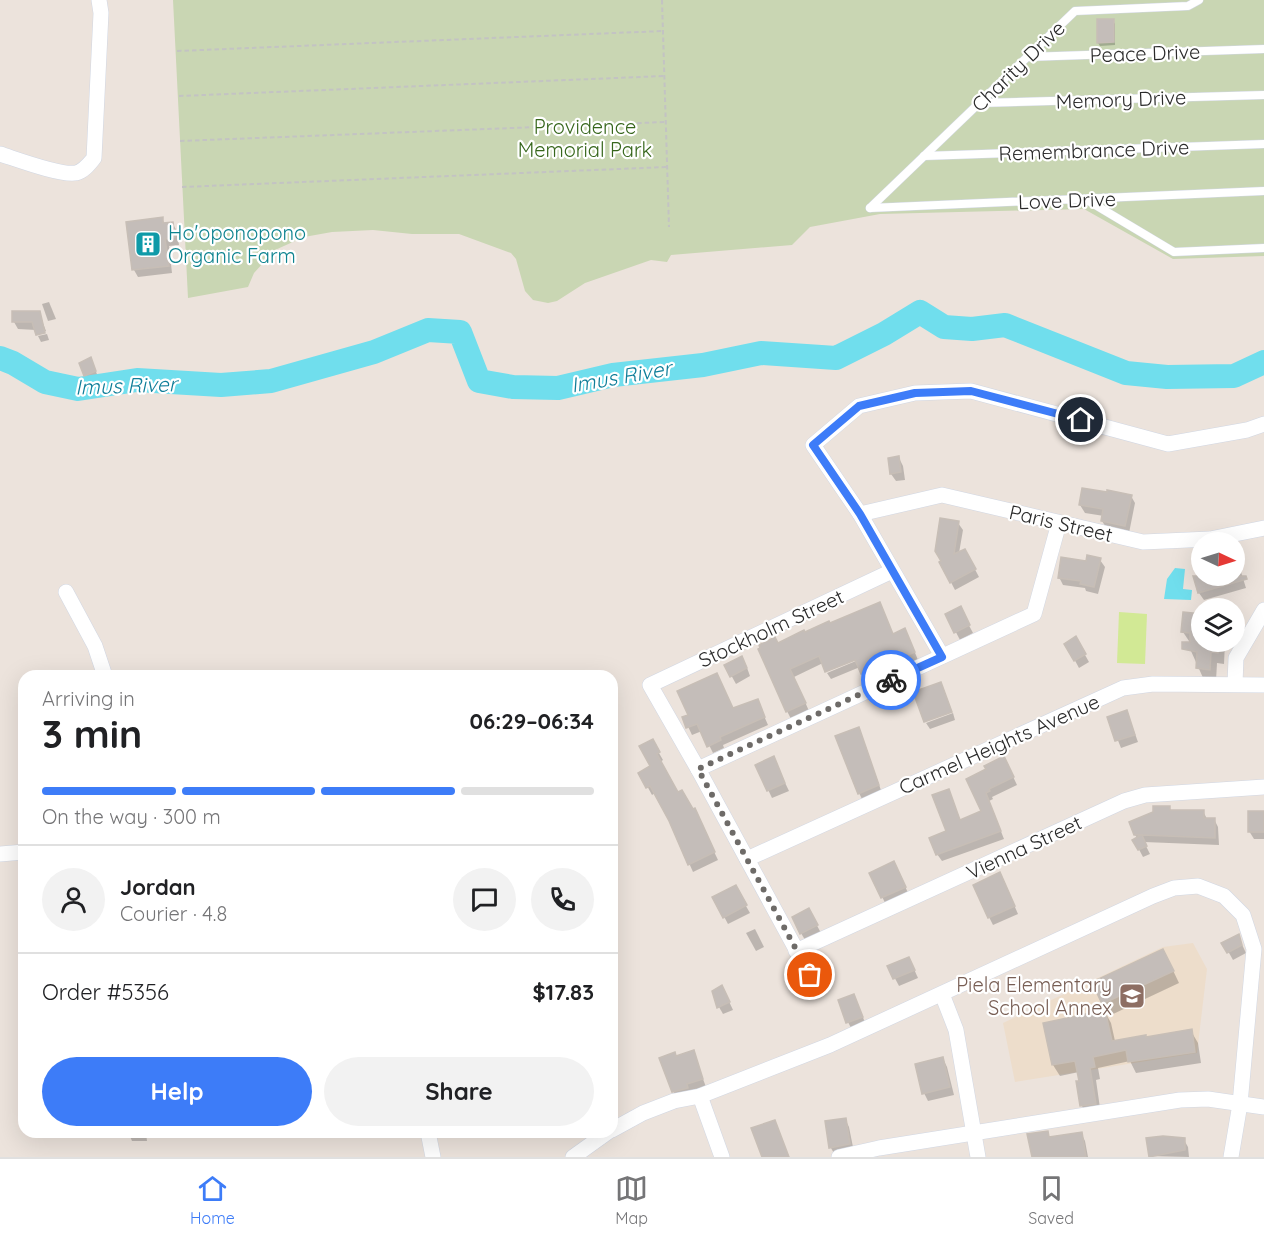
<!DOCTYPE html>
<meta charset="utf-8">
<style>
:root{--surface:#fff;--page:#f2f2f2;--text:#202124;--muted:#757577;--line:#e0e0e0;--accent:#3d7cf8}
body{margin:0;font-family:Quicksand,sans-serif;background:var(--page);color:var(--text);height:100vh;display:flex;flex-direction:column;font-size:22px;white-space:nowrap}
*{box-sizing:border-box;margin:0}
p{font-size:20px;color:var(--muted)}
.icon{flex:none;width:33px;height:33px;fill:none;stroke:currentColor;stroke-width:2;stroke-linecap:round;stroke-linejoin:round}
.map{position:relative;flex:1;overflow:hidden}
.drawer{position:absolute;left:18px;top:670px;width:600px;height:468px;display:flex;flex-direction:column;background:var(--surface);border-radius:18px;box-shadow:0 6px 24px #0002}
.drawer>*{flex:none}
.needle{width:39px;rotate:94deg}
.tools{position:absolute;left:1191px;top:532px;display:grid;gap:12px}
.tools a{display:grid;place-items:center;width:54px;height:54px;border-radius:50%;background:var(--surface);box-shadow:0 6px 24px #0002;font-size:30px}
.pin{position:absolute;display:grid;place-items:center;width:51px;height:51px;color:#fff;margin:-26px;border:3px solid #fff;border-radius:50%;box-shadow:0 2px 6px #0007}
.courier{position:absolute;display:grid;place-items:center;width:60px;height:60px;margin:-30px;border:4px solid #3d7cf8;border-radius:50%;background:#fff;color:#222;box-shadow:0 2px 8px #0007}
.head em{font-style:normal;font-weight:700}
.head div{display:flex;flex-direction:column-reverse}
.head{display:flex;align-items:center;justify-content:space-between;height:102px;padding:0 24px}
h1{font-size:39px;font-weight:700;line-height:45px}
.bar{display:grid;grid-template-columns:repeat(4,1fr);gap:9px 6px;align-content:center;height:72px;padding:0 24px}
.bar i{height:8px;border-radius:4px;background:var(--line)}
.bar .on{background:var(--accent)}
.bar p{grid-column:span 4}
.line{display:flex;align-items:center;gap:15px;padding:0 24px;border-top:2px solid var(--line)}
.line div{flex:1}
.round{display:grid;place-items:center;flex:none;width:63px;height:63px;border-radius:32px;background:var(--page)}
.button{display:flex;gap:12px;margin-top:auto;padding:12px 24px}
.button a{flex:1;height:69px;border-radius:36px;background:var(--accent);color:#fff;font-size:24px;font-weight:700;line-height:69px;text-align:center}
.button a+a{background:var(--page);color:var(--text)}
.dock{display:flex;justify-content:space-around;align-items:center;height:84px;border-top:2px solid var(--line);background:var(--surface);font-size:16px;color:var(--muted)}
.dock a{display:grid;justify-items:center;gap:3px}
.dock .on{color:var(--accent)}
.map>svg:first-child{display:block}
.education{fill:#edddcb}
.cemetery{fill:#c9d6b3}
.pitch{fill:#d2e995}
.water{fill:#70deed}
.shadow{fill:#0003}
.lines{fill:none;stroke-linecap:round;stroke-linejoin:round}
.river{stroke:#70deed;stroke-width:24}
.building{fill:#c4bdb9;stroke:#c7beb6;stroke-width:1.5}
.lane-casing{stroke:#d1d7e3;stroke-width:9}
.street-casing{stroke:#d1d7e3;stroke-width:16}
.path{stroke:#c3c3c3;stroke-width:2;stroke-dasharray:4.5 3;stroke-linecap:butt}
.lane{stroke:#fff;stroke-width:8}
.street{stroke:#fff;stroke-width:15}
.done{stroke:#6e6b68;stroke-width:6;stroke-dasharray:0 10.8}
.route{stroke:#3d7cf8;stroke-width:8}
.labels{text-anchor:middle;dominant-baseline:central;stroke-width:4.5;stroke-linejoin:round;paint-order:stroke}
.street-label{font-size:20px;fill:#2a2a2a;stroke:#fff}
.park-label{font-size:20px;fill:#36661b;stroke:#fff}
.culture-label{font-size:20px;fill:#0d838f;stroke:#fff;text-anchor:start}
.education-label{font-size:20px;fill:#785e54;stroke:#fff;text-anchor:end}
.water-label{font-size:21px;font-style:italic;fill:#0f7e99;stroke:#fff}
</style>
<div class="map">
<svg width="1264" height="1157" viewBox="0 0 1264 1157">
<rect width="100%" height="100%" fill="#ece3dc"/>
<polygon class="education" points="1193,943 1207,969 1197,1053 1015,1082 1003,1023 1163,947"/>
<polygon class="cemetery" points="173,0 1264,0 1264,256 1173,259 1084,209 880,214 810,227 792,245 671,255 667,262 651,260 585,283 557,301 548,303 533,300 525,291 516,259 511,253 459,234 412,234 373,230 332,232 304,237 275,250 254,273 248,287 188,298"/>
<polygon class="pitch" points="1119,612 1147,614 1145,664 1117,663"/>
<polygon class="water" points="1175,568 1185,569 1183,589 1192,590 1191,600 1164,599 1167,579"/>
<g class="shadow">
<polygon points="1098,21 1113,21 1115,24 1115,45 1100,46 1098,43"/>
<polygon points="162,219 165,224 172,223 177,231 179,245 169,246 172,273 138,277 134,270"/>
<polygon points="49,302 56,319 48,321 42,304"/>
<polygon points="39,313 46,331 37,334 36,330 18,329 14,322"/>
<polygon points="47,334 49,340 41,342 38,336"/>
<polygon points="80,363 94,367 99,379 90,383"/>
<polygon points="899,458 903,466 905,480 896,481 891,474"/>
<polygon points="1131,496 1135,503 1129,533 1107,529 1102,521 1104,516 1085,513 1080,505"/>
<polygon points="958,523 963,530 959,553 969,558 979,577 955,590 941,563"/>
<polygon points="1100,560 1105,567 1098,594 1086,591 1085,588 1063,585 1059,577 1087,563"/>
<polygon points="1234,562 1240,569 1246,588 1204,600 1199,593 1202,576 1234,576"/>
<polygon points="880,604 893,635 909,638 918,660 867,681 860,667 831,679 827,673 863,658 823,663 794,677 809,711 791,719 787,711 778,644"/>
<polygon points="947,615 964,616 973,633 960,640"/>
<polygon points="1202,615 1202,642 1225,642 1224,664 1217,663 1216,681 1204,680 1191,651 1191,644 1183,632"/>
<polygon points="1076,639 1089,662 1079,668 1066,644"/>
<polygon points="746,665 750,676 736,684 726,666"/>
<polygon points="757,700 768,725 723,745 724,748 713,753 702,731 692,735 684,718 733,709"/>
<polygon points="1127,712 1138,742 1121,748 1109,718"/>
<polygon points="953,713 955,720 930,729 926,723"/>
<polygon points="862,737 882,793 863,801 859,793"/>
<polygon points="652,741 663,760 660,762 678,794 698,818 718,860 693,872 670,820 655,793 652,795 640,773 652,767"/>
<polygon points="757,766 777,766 789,791 772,798"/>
<polygon points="1008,766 1017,785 992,797 993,799 989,801 1004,839 942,861 937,854 947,832 948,790 961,822 983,812 968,779"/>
<polygon points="1169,807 1171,811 1203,811 1207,819 1214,819 1218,827 1219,845 1144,842 1150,854 1143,857 1134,840 1138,839 1135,835"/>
<polygon points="1264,813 1264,839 1254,839 1249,831"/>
<polygon points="898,871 909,895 886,905 871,873"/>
<polygon points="1004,882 1018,914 993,925 989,917"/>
<polygon points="735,887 750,913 728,924 714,898"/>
<polygon points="813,918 821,933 805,940 801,933"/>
<polygon points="755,929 764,947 756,951 746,933"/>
<polygon points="1238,936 1246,953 1233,960 1224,944"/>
<polygon points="909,958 918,978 899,986 889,967"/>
<polygon points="1169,962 1179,983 1111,1015 1094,983"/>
<polygon points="726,995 733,1010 723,1014 719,1007"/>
<polygon points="854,995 866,1025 852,1030 848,1022"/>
<polygon points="1105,1012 1111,1023 1115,1041 1146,1039 1191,1031 1198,1043 1201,1063 1136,1073 1130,1061 1098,1068 1100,1079 1096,1080 1101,1115 1088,1117 1082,1106 1079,1072 1060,1076 1053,1065"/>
<polygon points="693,1052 706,1087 678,1098 673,1091 676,1058"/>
<polygon points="943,1059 947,1067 954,1095 928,1101 924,1093"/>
<polygon points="845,1119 849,1127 854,1152 835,1155 831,1148 827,1123"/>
<polygon points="128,1132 146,1132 147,1141 132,1141"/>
<polygon points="1047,1133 1050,1139 1081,1133 1085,1141 1088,1157 1033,1157"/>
<polygon points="1184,1140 1188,1147 1189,1157 1150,1156"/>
</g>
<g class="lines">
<polyline class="river" points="0,358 13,363 45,382 78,389 137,380 221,385 271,381 374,352 428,330 460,332 479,381 513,387 558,388 613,375 703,365 761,353 836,358 884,334 920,312 944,327 972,329 1005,325 1126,373 1167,377 1234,376 1264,362"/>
</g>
<g class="building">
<polygon points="1097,19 1114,19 1114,42 1097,43"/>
<polygon points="163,217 163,223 173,222 175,237 165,239 169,266 132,270 126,222"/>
<polygon points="12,311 40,311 45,333 36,335 32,322 12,322"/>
<polygon points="91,357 96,371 84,376 79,363"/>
<polygon points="899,456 901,472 890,474 888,458"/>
<polygon points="1082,488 1107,492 1107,490 1132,495 1125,526 1101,521 1103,509 1079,505"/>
<polygon points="940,518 959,521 954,554 965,549 976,569 950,583 939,562 941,561 935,551"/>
<polygon points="1087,555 1101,558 1094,587 1080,584 1081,581 1058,578 1061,557 1086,561"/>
<polygon points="1193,576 1246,576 1247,579 1198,593"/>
<polygon points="880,602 893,634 905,628 915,652 861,674 855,660 825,672 819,656 790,669 806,703 786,712 758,649 760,648 759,645 775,637 778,643 804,630 805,632 829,621 830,623"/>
<polygon points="961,606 970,625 954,633 945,614"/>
<polygon points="1183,612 1202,614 1202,642 1219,642 1218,653 1211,652 1210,670 1196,668 1197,652 1182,649 1182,642 1190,642 1190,633 1181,632"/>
<polygon points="1076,636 1086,654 1074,661 1064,644"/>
<polygon points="742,656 747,668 730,677 724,665"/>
<polygon points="717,673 733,708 758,699 765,717 720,737 721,740 707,747 697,724 686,728 682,717 688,715 677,691"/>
<polygon points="941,682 952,712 924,722 913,692"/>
<polygon points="1127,710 1135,735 1115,741 1107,717"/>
<polygon points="859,727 879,785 858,794 835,736"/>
<polygon points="653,739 660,752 657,754 678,792 682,790 693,809 695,808 715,852 688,865 669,821 650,786 646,788 638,773 650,766 639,746"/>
<polygon points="774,756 785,783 767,791 755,765"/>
<polygon points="1004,756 1014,777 989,789 990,791 986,793 1001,831 936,855 929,838 946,831 932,795 949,789 960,820 981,811 966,779 986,769 984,766"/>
<polygon points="1153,806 1170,806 1170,810 1204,810 1204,818 1215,818 1215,838 1142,835 1147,846 1138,850 1132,840 1141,835 1134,835 1129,822 1153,812"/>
<rect x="1248" y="811" width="16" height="21"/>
<polygon points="894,861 906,887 881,898 869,873"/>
<polygon points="1000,872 1015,906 988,918 973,885"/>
<polygon points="736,885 747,905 723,918 712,897"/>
<polygon points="809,908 818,925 800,934 792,917"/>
<polygon points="1239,934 1242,945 1227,953 1221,943"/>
<polygon points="1163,949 1174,971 1102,1004 1092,982"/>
<polygon points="909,957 915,970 893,979 887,966"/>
<polygon points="722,985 730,1002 717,1008 712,991"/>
<polygon points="854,994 863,1017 846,1023 838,1000"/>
<polygon points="1105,1010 1112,1041 1146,1035 1146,1037 1192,1029 1195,1052 1128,1062 1126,1050 1093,1057 1095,1067 1090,1068 1096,1104 1080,1106 1076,1081 1079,1081 1075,1061 1052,1065 1043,1023"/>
<polygon points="694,1050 703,1079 687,1084 688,1088 672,1092 659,1058 675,1052 676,1056"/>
<polygon points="943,1057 950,1087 922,1094 915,1064"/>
<polygon points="846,1118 850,1144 829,1148 825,1121"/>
<polygon points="775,1120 789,1157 762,1157 751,1128"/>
<polygon points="1048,1131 1049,1137 1082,1132 1086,1157 1032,1157 1027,1134"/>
<polygon points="1163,1136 1185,1138 1185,1150 1149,1157 1146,1138"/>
</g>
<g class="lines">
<defs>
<g id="lane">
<polyline points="1027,57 1264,49"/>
<polyline points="979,103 1264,95"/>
<polyline points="924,156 1264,144"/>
<polyline points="1087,200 1174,252 1264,248"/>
<polyline points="870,208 1075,11 1188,6 1199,0"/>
<polyline points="870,208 1264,191"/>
</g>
<g id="street">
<path d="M0,154c16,5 61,22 76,19 8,-2 13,-9 18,-15l7,-145 -2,-13"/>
<polyline points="860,514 942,495 1143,542 1210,539 1264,528"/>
<polyline points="66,592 95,646 105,676"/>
<polyline points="942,656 860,514 813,445 859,406 915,393 971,391 1168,444 1247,430 1264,424"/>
<polyline points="1235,684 1236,658 1264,610"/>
<polyline points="698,769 1034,614 1059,523"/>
<polyline points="0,854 24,852"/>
<polyline points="747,859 1123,688 1153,684 1264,685"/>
<polyline points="796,951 1124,801 1145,795 1264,787"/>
<polyline points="810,975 698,769 650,685 892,571"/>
<polyline points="942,994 956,1030 978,1157"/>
<polyline points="700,1096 722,1157"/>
<polyline points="612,1130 643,1113 674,1101 700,1096 830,1045 1153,896 1174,888 1198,886 1224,896 1243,915 1254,949 1240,1104 1231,1157"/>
<polyline points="428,1132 433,1157"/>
<polyline points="573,1157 608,1132"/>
<polyline points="839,1157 879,1148 1180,1100 1208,1099 1264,1107"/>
</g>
</defs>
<use href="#lane" class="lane-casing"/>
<use href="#street" class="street-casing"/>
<g class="path">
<polyline points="662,0 669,227"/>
<polyline points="177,51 663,31"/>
<polyline points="179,96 664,76"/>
<polyline points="180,141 666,122"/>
<polyline points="182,187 667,167"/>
</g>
<use href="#lane" class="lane"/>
<use href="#street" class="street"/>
</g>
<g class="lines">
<polyline class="done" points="810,975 698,769 891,680"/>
<polyline class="route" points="891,680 942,657 860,514 813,445 859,406 915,393 971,391 1081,420"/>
</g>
<defs>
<symbol id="building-square" viewBox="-11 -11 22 22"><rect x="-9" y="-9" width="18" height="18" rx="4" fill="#0f9aa8" stroke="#fff"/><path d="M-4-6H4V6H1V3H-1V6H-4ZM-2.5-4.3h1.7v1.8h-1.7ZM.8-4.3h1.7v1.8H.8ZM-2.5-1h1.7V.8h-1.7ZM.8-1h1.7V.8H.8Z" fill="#fff"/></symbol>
<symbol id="school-square" viewBox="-11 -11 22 22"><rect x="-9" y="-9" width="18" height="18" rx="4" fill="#8d6e63" stroke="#fff"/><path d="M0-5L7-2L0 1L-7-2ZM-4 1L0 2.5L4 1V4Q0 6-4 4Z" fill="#fff"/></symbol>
</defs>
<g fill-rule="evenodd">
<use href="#building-square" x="133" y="229" width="30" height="30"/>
<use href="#school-square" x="1117" y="981" width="30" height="30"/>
</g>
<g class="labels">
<g class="street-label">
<text transform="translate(1145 53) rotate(-2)">Peace Drive</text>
<text transform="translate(1018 66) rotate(-44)">Charity Drive</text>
<text transform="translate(1121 99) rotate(-2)">Memory Drive</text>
<text transform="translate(1094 150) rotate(-2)">Remembrance Drive</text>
<text transform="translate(1067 200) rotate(-2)">Love Drive</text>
<text transform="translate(1061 523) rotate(13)">Paris Street</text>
<text transform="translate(771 628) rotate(-25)">Stockholm Street</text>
<text transform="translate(999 744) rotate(-24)">Carmel Heights Avenue</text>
<text transform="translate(1024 847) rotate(-25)">Vienna Street</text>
</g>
<g class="park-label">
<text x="585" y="126">Providence<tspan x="585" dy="23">Memorial Park</tspan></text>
</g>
<g class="culture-label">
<text x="168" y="232">Ho'oponopono<tspan x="168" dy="23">Organic Farm</tspan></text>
</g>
<g class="education-label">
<text x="1112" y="984">Piela Elementary<tspan x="1112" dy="23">School Annex</tspan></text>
</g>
<g class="water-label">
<text transform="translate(621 376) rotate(-10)">Imus River</text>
<text transform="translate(126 385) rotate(-2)">Imus River</text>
</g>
</g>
</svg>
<div class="tools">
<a><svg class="needle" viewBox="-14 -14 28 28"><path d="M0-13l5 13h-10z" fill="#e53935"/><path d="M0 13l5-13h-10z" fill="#757577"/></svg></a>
<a><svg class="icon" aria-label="layers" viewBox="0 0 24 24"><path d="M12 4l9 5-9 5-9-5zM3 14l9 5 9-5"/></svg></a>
</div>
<div class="pin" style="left:810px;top:975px;background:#ea580c"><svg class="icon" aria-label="bag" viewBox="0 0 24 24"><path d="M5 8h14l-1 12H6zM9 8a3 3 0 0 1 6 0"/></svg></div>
<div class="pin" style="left:1081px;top:420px;background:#1f2937"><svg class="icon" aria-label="home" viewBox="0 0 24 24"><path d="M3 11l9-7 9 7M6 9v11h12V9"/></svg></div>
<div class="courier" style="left:891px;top:680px"><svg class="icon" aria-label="bike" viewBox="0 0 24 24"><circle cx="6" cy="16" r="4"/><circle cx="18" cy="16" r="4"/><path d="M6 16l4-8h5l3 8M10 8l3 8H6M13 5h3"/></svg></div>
<section class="drawer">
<div class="head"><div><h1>3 min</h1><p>Arriving in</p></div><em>06:29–06:34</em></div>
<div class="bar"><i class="on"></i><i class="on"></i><i class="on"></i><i></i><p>On the way · 300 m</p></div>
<div class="line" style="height:108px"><a class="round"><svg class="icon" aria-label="person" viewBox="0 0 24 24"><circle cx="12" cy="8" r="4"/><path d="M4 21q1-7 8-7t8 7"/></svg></a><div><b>Jordan</b><p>Courier · 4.8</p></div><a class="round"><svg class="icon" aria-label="chat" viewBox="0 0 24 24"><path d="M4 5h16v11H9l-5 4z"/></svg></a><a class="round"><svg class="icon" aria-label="phone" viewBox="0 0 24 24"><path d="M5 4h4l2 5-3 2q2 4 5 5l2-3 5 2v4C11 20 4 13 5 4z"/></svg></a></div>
<div class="line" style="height:78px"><div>Order #5356</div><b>$17.83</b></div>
<div class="button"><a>Help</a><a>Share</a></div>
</section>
</div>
<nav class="dock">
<a class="on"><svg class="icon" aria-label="home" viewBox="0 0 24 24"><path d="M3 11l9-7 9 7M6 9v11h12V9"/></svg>Home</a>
<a><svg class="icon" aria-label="map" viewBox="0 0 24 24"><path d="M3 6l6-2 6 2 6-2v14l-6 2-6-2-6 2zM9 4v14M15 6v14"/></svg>Map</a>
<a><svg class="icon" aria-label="saved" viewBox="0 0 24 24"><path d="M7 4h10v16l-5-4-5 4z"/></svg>Saved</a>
</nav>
